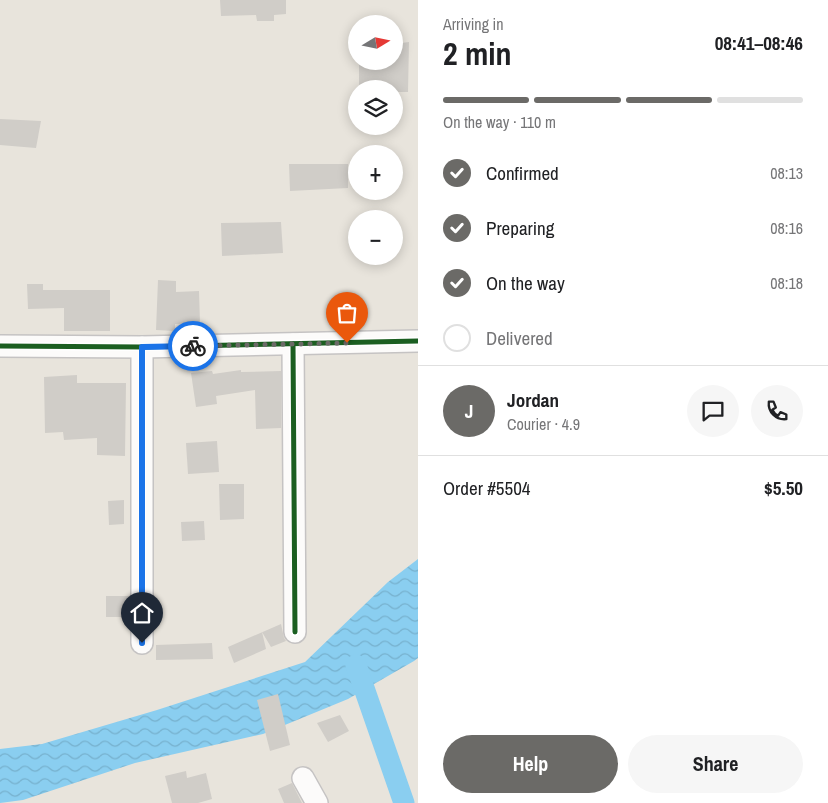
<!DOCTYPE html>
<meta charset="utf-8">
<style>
:root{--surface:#fff;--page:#f6f6f6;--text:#202124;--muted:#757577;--line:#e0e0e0;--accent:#6b6a67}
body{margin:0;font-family:"Archivo Narrow",sans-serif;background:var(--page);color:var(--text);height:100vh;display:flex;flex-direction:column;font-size:19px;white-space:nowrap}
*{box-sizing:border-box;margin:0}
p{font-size:16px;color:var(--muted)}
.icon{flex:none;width:28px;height:28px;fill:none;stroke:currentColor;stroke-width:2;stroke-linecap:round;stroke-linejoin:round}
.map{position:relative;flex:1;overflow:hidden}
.panel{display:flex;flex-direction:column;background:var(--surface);width:410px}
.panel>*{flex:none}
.needle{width:32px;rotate:80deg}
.tools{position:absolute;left:348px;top:15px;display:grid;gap:10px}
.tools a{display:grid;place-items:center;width:55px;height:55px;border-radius:50%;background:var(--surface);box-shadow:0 2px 12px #0003;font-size:25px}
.pin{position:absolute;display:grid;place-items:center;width:42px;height:42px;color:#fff;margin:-51px -21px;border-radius:50% 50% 50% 0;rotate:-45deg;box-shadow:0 0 5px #0007}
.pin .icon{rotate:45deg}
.courier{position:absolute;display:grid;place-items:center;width:50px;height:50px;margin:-25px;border:4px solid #1a73e8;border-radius:50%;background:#fff;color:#222;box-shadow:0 1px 6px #0007}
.summary em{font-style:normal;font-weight:700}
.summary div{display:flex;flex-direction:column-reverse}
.summary{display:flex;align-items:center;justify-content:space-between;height:85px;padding:0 25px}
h1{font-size:32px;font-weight:700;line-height:38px}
.bar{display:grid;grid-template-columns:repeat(4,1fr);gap:8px 5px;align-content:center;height:60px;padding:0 25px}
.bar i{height:6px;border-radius:4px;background:var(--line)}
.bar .selected{background:var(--accent)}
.bar p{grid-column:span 4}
.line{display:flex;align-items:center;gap:12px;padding:0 25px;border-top:1px solid var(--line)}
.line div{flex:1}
.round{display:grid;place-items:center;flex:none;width:52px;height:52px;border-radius:26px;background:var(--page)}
ol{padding:0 25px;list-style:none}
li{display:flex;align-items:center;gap:15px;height:55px}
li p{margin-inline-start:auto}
li .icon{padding:5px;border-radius:50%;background:var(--accent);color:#fff;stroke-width:4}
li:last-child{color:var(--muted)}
li i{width:28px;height:28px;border:2px solid var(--line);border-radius:50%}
.primary-button{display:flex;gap:10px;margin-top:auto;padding:10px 25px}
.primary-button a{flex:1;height:58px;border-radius:30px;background:var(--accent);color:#fff;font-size:20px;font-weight:700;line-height:58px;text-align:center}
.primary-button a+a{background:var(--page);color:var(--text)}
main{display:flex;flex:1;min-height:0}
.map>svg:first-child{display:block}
.water{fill:url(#water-waves)}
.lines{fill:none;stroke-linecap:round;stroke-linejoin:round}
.canal{stroke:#8acef0;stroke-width:21}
.building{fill:#d0cdc8}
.minor-casing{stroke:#c5c3c3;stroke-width:24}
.minor{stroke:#fcfbfa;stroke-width:21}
.cycleway-casing{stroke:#fff;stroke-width:8}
.cycleway{stroke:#1b5e20;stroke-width:5}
.done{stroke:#6b6a67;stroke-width:5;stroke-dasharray:0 9}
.route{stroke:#1a73e8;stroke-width:6}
</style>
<main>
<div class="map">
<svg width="418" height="803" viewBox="0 0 418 803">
<defs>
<pattern id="water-waves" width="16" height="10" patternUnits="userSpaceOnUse" patternTransform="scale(1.25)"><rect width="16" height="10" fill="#8acef0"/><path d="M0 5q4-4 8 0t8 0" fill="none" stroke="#77b1ce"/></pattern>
</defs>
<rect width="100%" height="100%" fill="#e8e4dc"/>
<polygon class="water" points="418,559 418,658 414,661 348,699 263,734 135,763 23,800 0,803 0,749 42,744 157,710 305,662 388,582"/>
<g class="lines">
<polyline class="canal" points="356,665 404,803"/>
</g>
<g class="building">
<polygon points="220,0 286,0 286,14 274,15 274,21 257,21 256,15 221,16"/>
<polygon points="409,42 408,92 394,92 394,89 359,88 359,64 389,66 389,61 394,61 394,44"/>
<polygon points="0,119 41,121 36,148 0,145"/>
<polygon points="289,164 348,164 348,188 290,191"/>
<polygon points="281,222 283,253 222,256 221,223"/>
<polygon points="158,280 176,281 176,292 199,291 200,323 175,324 175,331 156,330"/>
<polygon points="27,284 43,284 43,290 110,290 110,331 64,331 64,308 28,309"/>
<polygon points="241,370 241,372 281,371 281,428 256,429 255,390 216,396 217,404 196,407 191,373 212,371 213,374"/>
<polygon points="77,375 77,383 126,383 125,456 97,455 97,438 64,440 63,432 45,433 44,377"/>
<polygon points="217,441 219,472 188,474 186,443"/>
<polygon points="219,484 244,484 244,519 220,520"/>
<polygon points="124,500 124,524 109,525 108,501"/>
<polygon points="204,521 205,540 182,541 181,522"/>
<rect x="106" y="596" width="23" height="21"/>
<polygon points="281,624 284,638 286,641 271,647 262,632 266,649 234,663 228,647"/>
<polygon points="212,643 213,659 156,660 156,645"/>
<polygon points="278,694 290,745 270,751 257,700"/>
<polygon points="340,715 349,731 328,742 317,723"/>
<polygon points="186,771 187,778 206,773 212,799 198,803 172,803 165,776"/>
<polygon points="292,783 302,803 284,803 278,789"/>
</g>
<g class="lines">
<defs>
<g id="minor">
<polyline points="293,344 295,632"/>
<polyline points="0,346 142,347 418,341"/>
<polyline points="142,643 142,347"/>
<polyline points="303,778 317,803"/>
</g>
</defs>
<use href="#minor" class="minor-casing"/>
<use href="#minor" class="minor"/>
<defs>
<g id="cycleway">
<polyline points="293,344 295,632"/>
<polyline points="0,346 142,347 418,341"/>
<polyline points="142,643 142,347"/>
</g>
</defs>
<use href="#cycleway" class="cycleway-casing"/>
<use href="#cycleway" class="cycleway"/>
</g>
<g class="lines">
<polyline class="done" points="193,346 347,343"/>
<polyline class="route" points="142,643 142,347 193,346"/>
</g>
</svg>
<div class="tools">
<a><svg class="needle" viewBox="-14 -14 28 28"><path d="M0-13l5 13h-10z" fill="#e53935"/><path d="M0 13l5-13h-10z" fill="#757577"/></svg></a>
<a><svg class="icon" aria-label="layers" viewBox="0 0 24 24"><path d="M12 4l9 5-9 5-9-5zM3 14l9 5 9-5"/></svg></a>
<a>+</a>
<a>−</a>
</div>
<div class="pin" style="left:347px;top:343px;background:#ea580c"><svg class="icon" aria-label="bag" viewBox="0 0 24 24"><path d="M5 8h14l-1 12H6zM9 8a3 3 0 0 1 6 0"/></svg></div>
<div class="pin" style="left:142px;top:643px;background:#1f2937"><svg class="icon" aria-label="home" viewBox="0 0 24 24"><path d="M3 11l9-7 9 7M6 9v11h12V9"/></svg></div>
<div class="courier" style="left:193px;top:346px"><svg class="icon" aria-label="bike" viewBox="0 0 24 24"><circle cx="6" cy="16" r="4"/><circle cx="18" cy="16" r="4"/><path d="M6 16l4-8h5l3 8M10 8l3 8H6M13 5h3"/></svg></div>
</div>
<section class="panel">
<div class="summary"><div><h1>2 min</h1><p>Arriving in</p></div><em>08:41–08:46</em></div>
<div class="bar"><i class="selected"></i><i class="selected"></i><i class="selected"></i><i></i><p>On the way · 110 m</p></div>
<ol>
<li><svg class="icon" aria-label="check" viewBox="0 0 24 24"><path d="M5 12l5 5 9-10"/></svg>Confirmed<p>08:13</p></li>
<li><svg class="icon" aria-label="check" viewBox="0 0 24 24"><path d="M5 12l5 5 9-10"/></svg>Preparing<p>08:16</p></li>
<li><svg class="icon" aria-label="check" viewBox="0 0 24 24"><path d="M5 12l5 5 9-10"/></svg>On the way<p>08:18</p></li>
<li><i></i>Delivered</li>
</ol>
<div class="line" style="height:90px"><b class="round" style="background:var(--accent);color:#fff">J</b><div><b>Jordan</b><p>Courier · 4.9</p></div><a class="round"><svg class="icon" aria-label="chat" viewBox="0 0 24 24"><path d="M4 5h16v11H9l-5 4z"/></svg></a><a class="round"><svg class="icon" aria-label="phone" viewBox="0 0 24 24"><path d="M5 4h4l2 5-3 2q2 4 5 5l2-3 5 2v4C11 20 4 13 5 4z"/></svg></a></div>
<div class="line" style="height:65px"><div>Order #5504</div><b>$5.50</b></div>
<div class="primary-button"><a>Help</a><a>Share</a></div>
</section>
</main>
